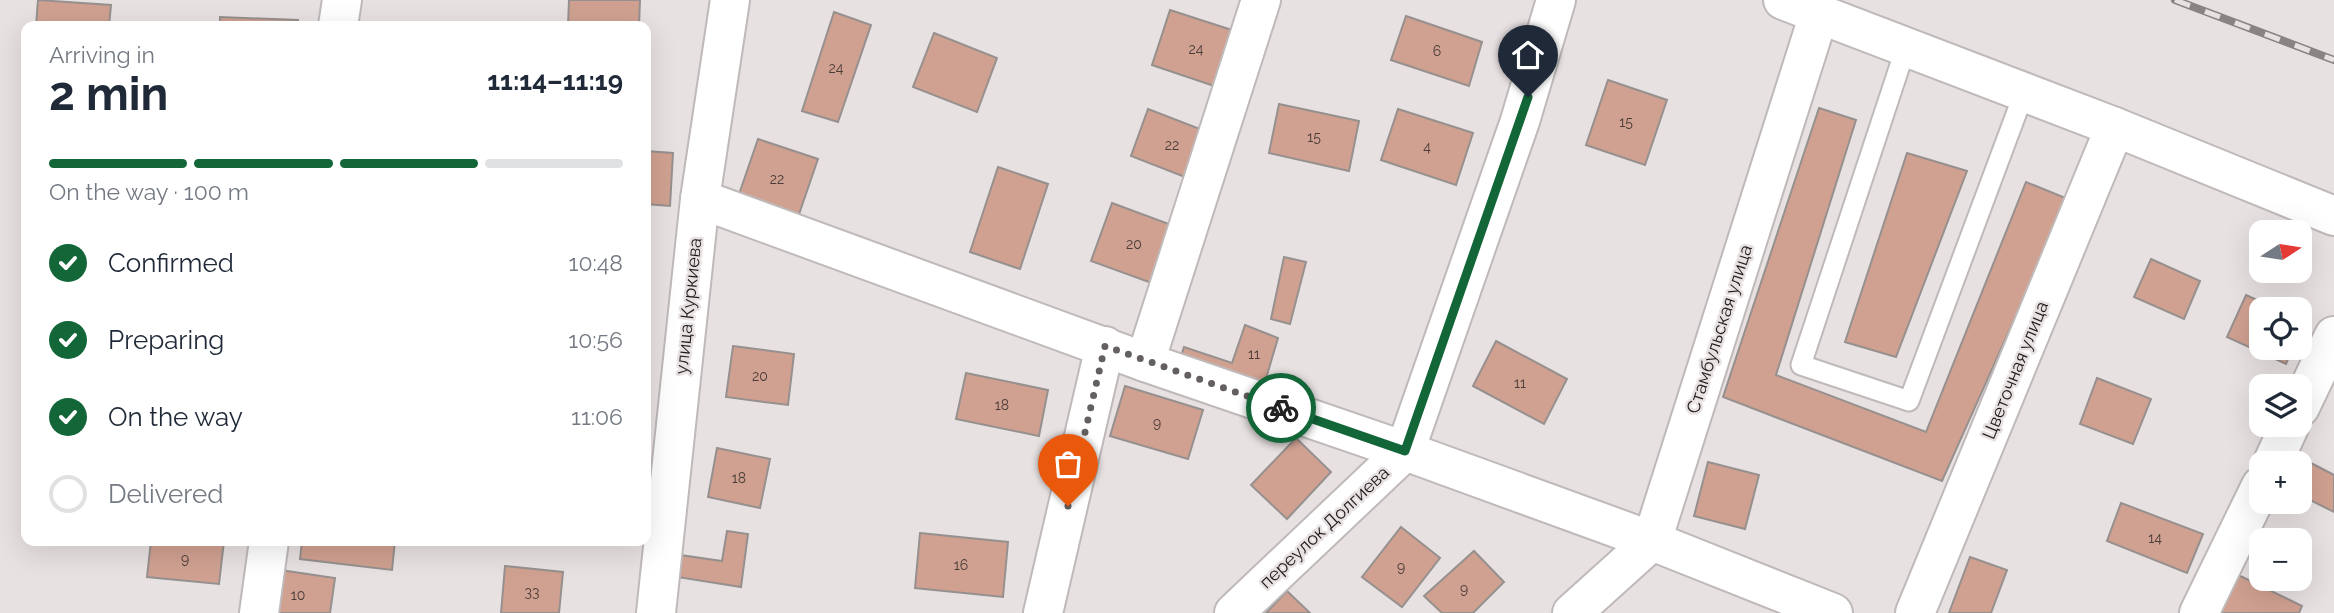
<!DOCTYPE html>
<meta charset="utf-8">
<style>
:root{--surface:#fff;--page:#f2f2f3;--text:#1f2937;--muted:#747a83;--line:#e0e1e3;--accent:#126638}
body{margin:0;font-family:Raleway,sans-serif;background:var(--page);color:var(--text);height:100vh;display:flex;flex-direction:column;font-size:26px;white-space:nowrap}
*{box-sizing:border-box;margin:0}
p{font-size:23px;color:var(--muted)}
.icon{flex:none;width:38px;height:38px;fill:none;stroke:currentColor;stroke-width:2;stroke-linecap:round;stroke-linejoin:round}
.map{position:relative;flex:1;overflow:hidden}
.side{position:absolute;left:21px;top:21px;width:630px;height:525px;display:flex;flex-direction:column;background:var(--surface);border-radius:14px;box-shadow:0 7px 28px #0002}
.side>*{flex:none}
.needle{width:46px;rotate:78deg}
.fabs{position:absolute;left:2249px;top:220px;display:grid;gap:14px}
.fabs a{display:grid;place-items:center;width:63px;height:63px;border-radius:14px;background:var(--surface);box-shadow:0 7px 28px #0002;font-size:35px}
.pin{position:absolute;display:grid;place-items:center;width:60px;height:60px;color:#fff;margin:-72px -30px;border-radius:50% 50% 50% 0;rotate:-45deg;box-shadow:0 0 7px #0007}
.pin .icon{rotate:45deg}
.courier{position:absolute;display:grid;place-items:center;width:70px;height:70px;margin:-35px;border:5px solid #126638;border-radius:50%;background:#fff;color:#222;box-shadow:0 2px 9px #0007}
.head em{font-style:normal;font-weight:700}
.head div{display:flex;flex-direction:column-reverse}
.head{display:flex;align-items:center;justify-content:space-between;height:119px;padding:0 28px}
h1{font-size:46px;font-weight:700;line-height:52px}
.bar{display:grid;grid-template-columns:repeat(4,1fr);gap:10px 7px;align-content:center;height:84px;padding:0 28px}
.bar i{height:9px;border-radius:5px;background:var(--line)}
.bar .current{background:var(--accent)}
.bar p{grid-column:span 4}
ol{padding:0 28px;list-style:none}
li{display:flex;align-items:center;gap:21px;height:77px}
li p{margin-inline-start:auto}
li .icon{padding:7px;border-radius:50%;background:var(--accent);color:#fff;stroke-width:4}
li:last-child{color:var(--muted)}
li i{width:38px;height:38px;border:4px solid var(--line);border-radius:50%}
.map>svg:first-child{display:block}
.building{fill:#d0a191;stroke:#96908e;stroke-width:2}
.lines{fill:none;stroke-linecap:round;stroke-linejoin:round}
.lane-casing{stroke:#bfb9b9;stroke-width:23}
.street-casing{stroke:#bfb9b9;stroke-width:42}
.secondary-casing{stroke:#bfb9b9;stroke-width:42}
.lane{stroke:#fff;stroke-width:19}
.street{stroke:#fff;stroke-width:38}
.secondary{stroke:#fff;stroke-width:38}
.rail-casing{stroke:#898484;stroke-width:8}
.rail{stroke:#e8e1e2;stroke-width:5;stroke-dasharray:16;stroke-linecap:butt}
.done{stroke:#646060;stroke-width:7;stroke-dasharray:0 12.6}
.route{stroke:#126638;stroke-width:9}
.labels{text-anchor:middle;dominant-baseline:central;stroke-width:5;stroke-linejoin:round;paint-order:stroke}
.number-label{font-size:14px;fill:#4a3c38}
.street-label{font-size:18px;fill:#1d1a1a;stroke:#e8e1e2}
</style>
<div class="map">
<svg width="2334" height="613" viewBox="0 0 2334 613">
<rect width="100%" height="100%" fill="#e8e1e2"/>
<g class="building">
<polygon points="38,0 111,5 109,26 36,26"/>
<polygon points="569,0 640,0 639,26 568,26"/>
<polygon points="1170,10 1241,33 1223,89 1152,65"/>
<polygon points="834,12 871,25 838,122 802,111"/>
<polygon points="1406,16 1482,42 1469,86 1391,60"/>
<polygon points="220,17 298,20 298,26 220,26"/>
<polygon points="934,33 997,58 977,112 913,87"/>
<polygon points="1608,80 1667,100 1645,165 1586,145"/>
<polygon points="1279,104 1359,121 1349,171 1269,153"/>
<polygon points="1819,108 1856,120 1776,375 1926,432 2026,182 2068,199 1942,481 1723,397"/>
<polygon points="1148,109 1213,134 1195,181 1131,156"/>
<polygon points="1398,109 1473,133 1456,185 1381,160"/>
<polygon points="758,139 818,159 797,220 737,200"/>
<polygon points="646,151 673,153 670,206 646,204"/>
<polygon points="1907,153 1967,171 1896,357 1845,342"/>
<polygon points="998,167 1048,184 1020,269 970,252"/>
<polygon points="1112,203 1177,227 1157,285 1091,261"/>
<polygon points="1284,257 1306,262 1290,324 1271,319"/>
<polygon points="2151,259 2200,281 2184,319 2134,297"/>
<polygon points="2246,295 2279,310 2261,310 2261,348 2293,348 2286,364 2227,337"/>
<polygon points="1245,325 1278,338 1262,392 1179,362 1184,347 1232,363"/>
<polygon points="1496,341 1567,379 1544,424 1473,386"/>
<polygon points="733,346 794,354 788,405 726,397"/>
<polygon points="966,373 1048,390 1039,436 956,419"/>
<polygon points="2097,378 2151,399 2133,444 2080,424"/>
<polygon points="1125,386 1203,410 1188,459 1110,436"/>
<polygon points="1296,438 1331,472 1287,519 1251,485"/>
<polygon points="717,448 770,459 760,508 708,497"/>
<polygon points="2286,450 2334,475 2334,512 2300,495 2300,464 2280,464"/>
<polygon points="1708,462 1759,475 1745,529 1694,516"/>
<polygon points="2121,503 2203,534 2187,573 2107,541"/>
<polygon points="1401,527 1440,558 1402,607 1362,577"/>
<polygon points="727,531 748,534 741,587 671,576 673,554 722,561"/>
<polygon points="920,533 1008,542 1003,597 915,588"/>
<polygon points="151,541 224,541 219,584 147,577"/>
<polygon points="302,541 395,541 392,570 300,559"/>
<polygon points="1474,551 1504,582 1473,613 1442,613 1424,596"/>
<polygon points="1970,557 2007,570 1991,613 1949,613"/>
<polygon points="505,566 563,572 559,613 501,613"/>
<polygon points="267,568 335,578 330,613 260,613"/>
<polygon points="2232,572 2302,606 2299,613 2215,613"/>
<polygon points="1287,591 1310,613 1266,613"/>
</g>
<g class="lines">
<defs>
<polyline id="lane" points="1906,47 1801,365 1909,401 2024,93"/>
<g id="street">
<polyline points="338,26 342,0"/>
<polyline points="700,199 1145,362 1405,451 1652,541 1833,613"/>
<polyline points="1145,362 1261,0"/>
<polyline points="2300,407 2334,336"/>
<polyline points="2272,464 2290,425"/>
<polyline points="259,613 269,541"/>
<polyline points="656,613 700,199 730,0"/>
<polyline points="1043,613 1105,346"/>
<polyline points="1234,613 1405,451 1520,121 1556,0"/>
<polyline points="1572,613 1652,541 1819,14"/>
<polyline points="1915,613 2115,127"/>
<polyline points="2199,613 2261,486"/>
</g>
<polyline id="secondary" points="1783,0 2115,127 2334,216"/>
</defs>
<use href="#lane" class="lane-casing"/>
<use href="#street" class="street-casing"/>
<use href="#secondary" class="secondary-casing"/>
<use href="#lane" class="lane"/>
<use href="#street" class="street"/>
<use href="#secondary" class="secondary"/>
<defs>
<polyline id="rail" points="2175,0 2334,60"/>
</defs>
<use href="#rail" class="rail-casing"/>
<use href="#rail" class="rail"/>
</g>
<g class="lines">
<polyline class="done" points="1068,506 1105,346 1281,408"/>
<polyline class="route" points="1281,408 1405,451 1528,97"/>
</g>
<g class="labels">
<g class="number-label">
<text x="1196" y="49">24</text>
<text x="1437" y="51">6</text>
<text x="836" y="68">24</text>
<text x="1626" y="122">15</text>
<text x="1314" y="137">15</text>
<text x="1172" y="145">22</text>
<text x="1427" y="147">4</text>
<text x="777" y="179">22</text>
<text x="1134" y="244">20</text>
<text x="1254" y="354">11</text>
<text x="760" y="376">20</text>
<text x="1520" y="383">11</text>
<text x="1002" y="405">18</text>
<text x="1157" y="423">9</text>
<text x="739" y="478">18</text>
<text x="2155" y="538">14</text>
<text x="185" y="559">9</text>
<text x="961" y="565">16</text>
<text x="1401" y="567">9</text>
<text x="1464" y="589">9</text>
<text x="532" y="592">33</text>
<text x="298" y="595">10</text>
</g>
<g class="street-label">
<text transform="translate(688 306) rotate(-84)">улица Куркиева</text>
<text transform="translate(1719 329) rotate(-72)">Стамбульская улица</text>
<text transform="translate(2015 370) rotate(-68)">Цветочная улица</text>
<text transform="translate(1324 527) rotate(-43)">переулок Долгиева</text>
</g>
</g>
</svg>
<div class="fabs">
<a><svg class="needle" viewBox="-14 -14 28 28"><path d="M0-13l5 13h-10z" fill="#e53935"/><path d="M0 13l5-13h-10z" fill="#747a83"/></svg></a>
<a><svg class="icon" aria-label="locate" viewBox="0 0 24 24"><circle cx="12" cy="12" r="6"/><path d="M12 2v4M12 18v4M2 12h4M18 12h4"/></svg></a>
<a><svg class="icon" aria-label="layers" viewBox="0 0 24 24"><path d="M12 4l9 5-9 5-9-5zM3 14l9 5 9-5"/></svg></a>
<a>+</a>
<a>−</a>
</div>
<div class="pin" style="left:1068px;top:506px;background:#ea580c"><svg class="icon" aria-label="bag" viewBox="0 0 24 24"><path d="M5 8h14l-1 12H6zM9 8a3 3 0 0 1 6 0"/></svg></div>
<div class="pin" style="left:1528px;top:97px;background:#1f2937"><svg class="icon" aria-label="home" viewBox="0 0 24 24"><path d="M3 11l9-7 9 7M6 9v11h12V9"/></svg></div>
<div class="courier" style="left:1281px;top:408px"><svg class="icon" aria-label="bike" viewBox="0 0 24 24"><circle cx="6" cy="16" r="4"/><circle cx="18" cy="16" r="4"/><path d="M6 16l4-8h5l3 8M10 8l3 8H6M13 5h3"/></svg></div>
<section class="side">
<div class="head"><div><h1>2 min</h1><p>Arriving in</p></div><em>11:14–11:19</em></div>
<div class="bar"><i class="current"></i><i class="current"></i><i class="current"></i><i></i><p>On the way · 100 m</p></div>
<ol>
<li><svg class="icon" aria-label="check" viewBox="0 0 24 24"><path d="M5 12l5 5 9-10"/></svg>Confirmed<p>10:48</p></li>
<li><svg class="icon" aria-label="check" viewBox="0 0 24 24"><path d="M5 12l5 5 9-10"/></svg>Preparing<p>10:56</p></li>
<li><svg class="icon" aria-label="check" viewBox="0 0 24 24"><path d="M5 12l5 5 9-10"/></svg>On the way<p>11:06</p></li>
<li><i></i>Delivered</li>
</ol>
</section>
</div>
